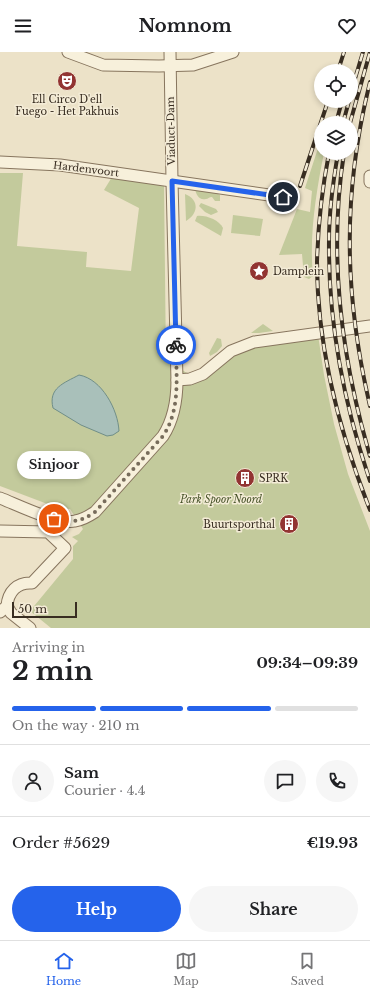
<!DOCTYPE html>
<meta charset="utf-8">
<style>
:root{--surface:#fff;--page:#f6f6f6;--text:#202124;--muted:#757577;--line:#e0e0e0;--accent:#2563eb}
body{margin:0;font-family:"Libre Baskerville",serif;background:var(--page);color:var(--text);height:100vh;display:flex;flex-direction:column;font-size:15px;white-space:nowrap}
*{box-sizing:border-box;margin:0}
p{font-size:13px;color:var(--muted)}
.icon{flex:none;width:22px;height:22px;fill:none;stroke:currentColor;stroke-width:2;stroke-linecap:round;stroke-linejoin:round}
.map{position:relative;height:576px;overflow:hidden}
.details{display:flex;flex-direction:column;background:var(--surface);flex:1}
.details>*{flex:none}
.buttons{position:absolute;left:314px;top:12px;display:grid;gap:8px}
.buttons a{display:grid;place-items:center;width:44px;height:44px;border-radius:50%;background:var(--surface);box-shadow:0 2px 6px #0003;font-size:20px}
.scale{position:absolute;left:12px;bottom:10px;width:65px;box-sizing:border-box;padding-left:4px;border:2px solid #382d21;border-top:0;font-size:11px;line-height:14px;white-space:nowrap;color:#382d21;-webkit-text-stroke:3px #f4ecd7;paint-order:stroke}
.pin{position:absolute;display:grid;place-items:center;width:34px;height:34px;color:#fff;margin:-17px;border:2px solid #fff;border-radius:50%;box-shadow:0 1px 4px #0007}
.courier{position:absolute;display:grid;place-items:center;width:40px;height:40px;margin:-20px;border:3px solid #2563eb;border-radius:50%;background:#fff;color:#222;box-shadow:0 1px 5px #0007}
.bubble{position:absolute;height:28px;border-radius:14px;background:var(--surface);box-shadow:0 2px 6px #0003;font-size:13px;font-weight:700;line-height:28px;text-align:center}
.head em{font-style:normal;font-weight:700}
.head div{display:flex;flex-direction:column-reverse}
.head{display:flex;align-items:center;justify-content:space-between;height:68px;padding:0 12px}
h1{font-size:26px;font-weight:700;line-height:30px}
.bar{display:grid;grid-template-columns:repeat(4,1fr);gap:6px 4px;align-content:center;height:48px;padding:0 12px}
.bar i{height:5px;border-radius:3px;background:var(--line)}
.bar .on{background:var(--accent)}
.bar p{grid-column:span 4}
.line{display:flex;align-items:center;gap:10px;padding:0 12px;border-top:1px solid var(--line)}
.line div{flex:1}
.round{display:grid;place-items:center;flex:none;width:42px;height:42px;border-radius:21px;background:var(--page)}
.primary-button{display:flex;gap:8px;margin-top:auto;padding:8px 12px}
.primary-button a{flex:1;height:46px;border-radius:24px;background:var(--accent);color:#fff;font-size:16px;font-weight:700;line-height:46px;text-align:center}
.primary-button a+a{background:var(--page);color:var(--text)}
header{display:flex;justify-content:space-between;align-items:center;height:52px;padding:0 12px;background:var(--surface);font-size:18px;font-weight:700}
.tab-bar{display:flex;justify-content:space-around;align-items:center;height:56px;border-top:1px solid var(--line);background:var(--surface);font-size:11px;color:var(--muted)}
.tab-bar a{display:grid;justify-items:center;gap:2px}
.tab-bar .on{color:var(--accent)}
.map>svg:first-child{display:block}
.green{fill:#c3ca9c}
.water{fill:#a9c0ba;stroke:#708e88}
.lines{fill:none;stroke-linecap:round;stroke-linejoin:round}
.minor-casing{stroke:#87755e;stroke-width:13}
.minor{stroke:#f7f0db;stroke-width:11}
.rail-casing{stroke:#382d21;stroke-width:4}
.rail{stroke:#f4ecd7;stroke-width:2.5;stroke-dasharray:8;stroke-linecap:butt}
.done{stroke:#776c5b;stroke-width:4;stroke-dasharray:0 7.2}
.route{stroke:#2563eb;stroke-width:5}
.labels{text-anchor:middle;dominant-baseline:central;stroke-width:3;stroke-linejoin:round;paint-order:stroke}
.poi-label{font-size:10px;fill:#382d21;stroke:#f4ecd7;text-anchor:start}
.street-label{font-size:10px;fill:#382d21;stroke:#f4ecd7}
.park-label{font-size:10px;font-style:italic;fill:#475329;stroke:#f4ecd7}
</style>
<header><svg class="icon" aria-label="menu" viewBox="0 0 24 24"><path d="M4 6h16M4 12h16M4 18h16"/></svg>Nomnom<svg class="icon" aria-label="heart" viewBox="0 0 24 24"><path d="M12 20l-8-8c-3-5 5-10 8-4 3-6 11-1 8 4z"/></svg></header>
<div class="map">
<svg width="370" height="576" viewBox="0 0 370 576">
<rect width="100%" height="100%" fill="#ece2c8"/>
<g class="green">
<path d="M321,87v14h3c-8,39 -15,84 -11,123l-4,3 -5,-2 -2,-23 -23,1 18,-46 13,3 2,-21 -7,-3z"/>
<path d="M0,121h23l-6,73 70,6 -1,15 45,4 8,-63 -35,-18 8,-13 52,7 2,178h14c1,10 7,13 16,10l40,-29 13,-3 68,-12 7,47 10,49 14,50 22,57v97h-319l-21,-17 43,-52v-13l5,-5 -6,-4 7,-3 4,-5 -13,-20 -12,-1 -58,-22z"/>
<path d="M195,137l23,5 2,1v6h-5l-3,-4c-3,0 -4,2 -6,2 -7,2 -10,-5 -11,-10z"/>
<path d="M185,142c15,6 13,20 1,27z"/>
<polygon points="201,151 216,157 218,160 211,163 205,160 199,154"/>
<polygon points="233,163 263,167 260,184 231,181"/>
<path d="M197,164c9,-1 22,4 26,12l-2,8 -26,-15z"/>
<polygon points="263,272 273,279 259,281 251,281"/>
<polygon points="217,286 221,287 222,294 217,300 210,304 209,301"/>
</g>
<path class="water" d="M79,323c23,4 39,35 40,56l-6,4 -6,1 -26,-11 -28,-17c-5,-20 11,-25 26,-33z"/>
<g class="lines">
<defs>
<g id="minor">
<polyline points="68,0 103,13 159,14 193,13 233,0"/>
<polyline points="0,110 60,113 283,145"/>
<polyline points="370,124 370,130"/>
<polyline points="177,328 190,327 203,322 231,299 254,290 370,274"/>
<path d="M0,446c18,7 58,27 75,23 8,-1 14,-5 20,-9l68,-76c11,-17 14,-36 14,-56l-5,-199 -2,-129"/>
<path d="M0,479l48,1 17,16 -33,35c-15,-1 -24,9 -25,23l-7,6"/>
<polyline points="7,554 11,561 30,576"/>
</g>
</defs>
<use href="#minor" class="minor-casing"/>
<use href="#minor" class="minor"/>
<defs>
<g id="rail">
<polyline points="338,19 344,0"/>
<path d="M370,30c-28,112 -26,213 0,324"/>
<polyline points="351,40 363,0"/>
<polyline points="336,71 342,49"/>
<polyline points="343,71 349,49"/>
<polyline points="350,71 370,0"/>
<path d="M329,101c-7,36 -11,72 -12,109 0,85 22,169 53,248"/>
<path d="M338,101c-5,29 -9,58 -9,87 -1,82 15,164 41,241"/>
<path d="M344,101c-16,102 -3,204 26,303"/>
<polyline points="300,134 328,49"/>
</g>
</defs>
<use href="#rail" class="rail-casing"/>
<use href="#rail" class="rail"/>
</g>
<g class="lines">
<path class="done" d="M54,467c16,5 28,2 41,-7l68,-76c18,-27 13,-60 13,-91"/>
<polyline class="route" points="176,293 172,129 283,145"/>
</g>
<defs>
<symbol id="theatre-disc" viewBox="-11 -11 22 22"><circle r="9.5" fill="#923432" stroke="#f4ecd7"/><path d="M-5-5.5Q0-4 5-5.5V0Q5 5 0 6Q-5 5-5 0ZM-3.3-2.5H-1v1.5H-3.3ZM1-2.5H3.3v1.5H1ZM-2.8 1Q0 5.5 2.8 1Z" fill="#fff"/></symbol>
<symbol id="sight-disc" viewBox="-11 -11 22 22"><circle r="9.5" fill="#923432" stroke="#f4ecd7"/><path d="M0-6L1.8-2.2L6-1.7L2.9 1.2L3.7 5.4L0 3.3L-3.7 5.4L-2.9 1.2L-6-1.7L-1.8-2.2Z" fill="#fff"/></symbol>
<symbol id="building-disc" viewBox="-11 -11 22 22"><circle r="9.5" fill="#923432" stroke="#f4ecd7"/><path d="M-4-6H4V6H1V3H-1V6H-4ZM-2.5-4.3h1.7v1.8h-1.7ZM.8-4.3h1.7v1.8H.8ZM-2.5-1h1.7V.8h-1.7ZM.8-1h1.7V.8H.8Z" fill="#fff"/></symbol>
</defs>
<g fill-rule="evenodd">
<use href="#theatre-disc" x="56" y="18" width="22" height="22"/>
<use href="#sight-disc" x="248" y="208" width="22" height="22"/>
<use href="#building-disc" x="234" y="415" width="22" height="22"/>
<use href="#building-disc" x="278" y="461" width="22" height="22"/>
</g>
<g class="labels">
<g class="poi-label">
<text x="67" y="47" text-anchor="middle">Ell Circo D'ell<tspan x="67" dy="12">Fuego - Het Pakhuis</tspan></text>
<text x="273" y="219">Damplein</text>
<text x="259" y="426">SPRK</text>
<text x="275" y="472" text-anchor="end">Buurtsporthal</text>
</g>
<g class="street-label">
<text transform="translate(171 79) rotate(-91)">Viaduct-Dam</text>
<text transform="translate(86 117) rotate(7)">Hardenvoort</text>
</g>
<g class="park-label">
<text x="221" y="447">Park Spoor Noord</text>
</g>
</g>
</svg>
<div class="buttons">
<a><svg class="icon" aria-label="locate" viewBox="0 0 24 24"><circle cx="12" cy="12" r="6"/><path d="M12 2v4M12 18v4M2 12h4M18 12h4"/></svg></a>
<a><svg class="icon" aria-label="layers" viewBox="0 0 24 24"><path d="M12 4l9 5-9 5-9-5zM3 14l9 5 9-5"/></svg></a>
</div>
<div class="scale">50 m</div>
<div class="pin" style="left:54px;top:467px;background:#ea580c"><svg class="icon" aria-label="bag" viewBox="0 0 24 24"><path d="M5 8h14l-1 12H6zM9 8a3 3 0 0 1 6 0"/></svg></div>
<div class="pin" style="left:283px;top:145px;background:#1f2937"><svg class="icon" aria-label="home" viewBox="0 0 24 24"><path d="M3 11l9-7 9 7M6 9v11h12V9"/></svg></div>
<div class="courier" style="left:176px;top:293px"><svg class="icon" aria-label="bike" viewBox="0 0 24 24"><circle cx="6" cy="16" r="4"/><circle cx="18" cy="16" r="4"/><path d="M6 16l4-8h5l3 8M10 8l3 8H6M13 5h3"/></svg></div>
<div class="bubble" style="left:17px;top:399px;width:74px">Sinjoor</div>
</div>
<section class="details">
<div class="head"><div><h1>2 min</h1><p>Arriving in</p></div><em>09:34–09:39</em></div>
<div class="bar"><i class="on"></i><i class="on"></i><i class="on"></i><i></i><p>On the way · 210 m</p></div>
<div class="line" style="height:72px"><a class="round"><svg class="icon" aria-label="person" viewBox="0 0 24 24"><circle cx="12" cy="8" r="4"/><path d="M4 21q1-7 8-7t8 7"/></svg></a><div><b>Sam</b><p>Courier · 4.4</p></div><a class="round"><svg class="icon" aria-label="chat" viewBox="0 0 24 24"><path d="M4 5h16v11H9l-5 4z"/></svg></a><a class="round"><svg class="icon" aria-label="phone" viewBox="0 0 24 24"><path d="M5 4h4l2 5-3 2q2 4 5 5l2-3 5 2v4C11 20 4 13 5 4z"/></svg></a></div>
<div class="line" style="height:52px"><div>Order #5629</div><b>€19.93</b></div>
<div class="primary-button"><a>Help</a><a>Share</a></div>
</section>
<nav class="tab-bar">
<a class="on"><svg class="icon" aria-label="home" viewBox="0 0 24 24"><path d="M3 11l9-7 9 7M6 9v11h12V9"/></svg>Home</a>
<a><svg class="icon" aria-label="map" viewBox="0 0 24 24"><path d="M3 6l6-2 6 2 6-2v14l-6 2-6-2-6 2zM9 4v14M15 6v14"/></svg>Map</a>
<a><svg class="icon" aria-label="saved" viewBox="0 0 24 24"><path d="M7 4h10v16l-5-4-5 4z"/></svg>Saved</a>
</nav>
